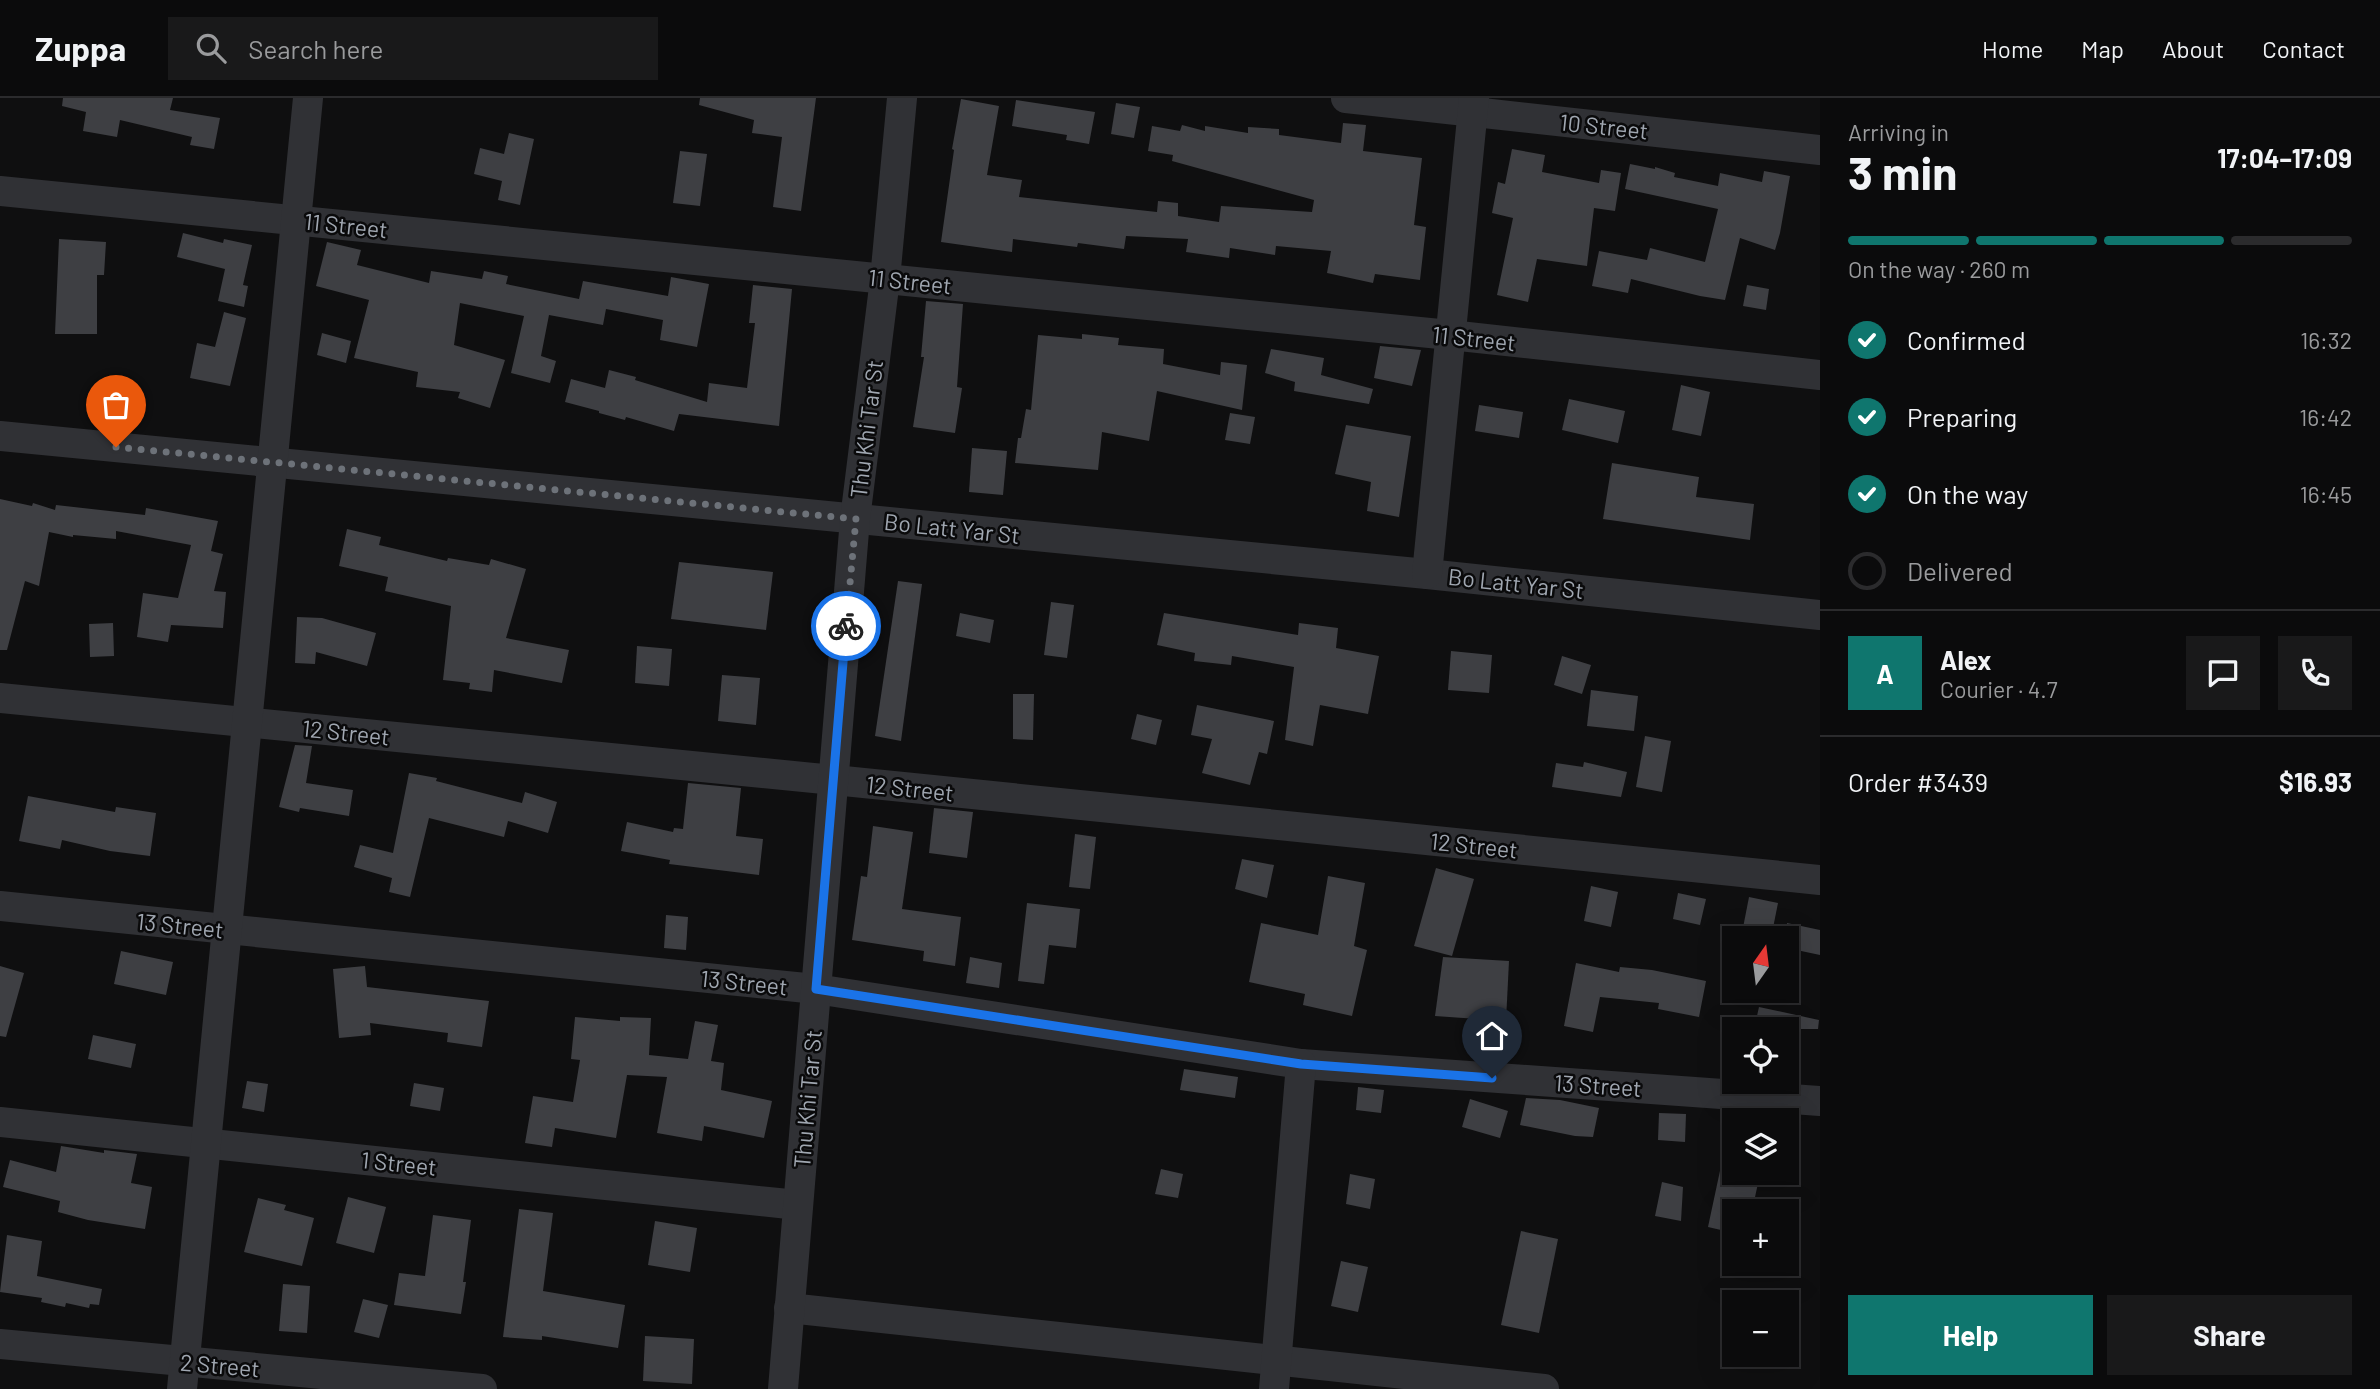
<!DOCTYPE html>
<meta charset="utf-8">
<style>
:root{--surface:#0b0b0c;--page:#19191a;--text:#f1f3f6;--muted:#9a9b9d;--line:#2b2b2d;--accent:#0f766e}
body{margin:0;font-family:Barlow,sans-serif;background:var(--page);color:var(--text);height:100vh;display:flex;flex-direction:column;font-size:26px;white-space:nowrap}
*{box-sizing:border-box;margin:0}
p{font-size:23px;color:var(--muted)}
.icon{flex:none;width:38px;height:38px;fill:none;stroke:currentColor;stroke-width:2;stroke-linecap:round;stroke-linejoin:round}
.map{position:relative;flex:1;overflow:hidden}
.details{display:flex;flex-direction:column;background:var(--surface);width:560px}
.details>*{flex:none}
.needle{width:46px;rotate:14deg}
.tools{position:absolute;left:1722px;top:828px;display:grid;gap:14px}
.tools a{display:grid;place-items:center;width:77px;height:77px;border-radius:0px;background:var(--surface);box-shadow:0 7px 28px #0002,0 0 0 2px var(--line);font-size:35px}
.pin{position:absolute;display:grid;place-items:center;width:60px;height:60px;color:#fff;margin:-72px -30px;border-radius:50% 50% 50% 0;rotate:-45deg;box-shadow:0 0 7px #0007}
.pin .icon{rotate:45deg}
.courier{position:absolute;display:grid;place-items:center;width:70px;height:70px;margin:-35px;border:5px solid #1a73e8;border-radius:50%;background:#fff;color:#222;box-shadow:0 2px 9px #0007}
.summary em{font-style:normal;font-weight:700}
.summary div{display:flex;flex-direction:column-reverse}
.summary{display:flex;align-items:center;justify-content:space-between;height:119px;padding:0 28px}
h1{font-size:46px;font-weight:700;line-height:52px}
.bar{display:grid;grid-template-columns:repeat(4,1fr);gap:10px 7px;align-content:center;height:84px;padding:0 28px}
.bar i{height:9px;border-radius:5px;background:var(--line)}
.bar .current{background:var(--accent)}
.bar p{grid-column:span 4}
.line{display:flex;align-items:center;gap:18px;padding:0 28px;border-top:2px solid var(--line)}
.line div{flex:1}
.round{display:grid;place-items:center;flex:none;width:74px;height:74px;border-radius:0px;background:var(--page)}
ol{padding:0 28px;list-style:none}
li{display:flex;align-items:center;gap:21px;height:77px}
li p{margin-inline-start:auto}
li .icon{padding:7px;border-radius:50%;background:var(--accent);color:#fff;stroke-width:4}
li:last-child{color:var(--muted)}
li i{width:38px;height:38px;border:4px solid var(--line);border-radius:50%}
.button{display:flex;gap:14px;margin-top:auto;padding:14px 28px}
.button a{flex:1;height:80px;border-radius:0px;background:var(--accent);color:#fff;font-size:28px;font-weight:700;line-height:80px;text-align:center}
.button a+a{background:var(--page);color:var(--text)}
header{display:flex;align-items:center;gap:42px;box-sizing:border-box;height:98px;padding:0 35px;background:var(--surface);border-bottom:2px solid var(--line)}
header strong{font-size:33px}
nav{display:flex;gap:38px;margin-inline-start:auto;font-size:24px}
.search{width:490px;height:63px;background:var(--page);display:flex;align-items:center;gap:18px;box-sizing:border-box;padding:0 24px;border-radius:0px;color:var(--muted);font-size:26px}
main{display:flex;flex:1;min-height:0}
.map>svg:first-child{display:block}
.building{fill:#3e3f43}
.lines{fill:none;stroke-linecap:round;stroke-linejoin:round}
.minor{stroke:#303135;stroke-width:30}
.done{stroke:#6d7279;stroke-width:7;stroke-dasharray:0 12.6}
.route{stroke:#1a73e8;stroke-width:9}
.labels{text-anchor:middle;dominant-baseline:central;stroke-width:5;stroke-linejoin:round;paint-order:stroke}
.street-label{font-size:23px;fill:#a0a7b1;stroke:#0a0a0b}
</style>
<header>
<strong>Zuppa</strong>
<div class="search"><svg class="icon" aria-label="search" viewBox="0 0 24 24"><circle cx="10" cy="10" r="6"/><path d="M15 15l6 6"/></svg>Search here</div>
<nav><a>Home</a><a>Map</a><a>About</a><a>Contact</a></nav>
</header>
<main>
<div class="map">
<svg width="1820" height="1291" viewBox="0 0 1820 1291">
<rect width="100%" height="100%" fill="#0f0f10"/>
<g class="building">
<polygon points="63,0 173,0 170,12 220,20 214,51 190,47 192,39 120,22 117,39 83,33 86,14 62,8"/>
<polygon points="700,0 816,0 801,113 773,109 782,39 752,35 754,22 699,7"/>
<polygon points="961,1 999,8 987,77 1022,82 1019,99 1157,114 1158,103 1178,105 1178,118 1219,124 1221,108 1312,114 1314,102 1172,63 1173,57 1148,53 1152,28 1180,33 1182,27 1205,33 1205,28 1248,35 1248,29 1279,31 1279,37 1341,45 1343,25 1366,27 1363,53 1422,60 1414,127 1426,129 1420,182 1375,176 1373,185 1327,175 1331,153 1276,148 1275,157 1230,150 1229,160 1186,154 1188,141 1126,138 1124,151 1078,145 1077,149 1013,141 1012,154 941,144 954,52 952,51"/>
<polygon points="1016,2 1095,14 1089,46 1066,42 1067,37 1012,28"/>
<polygon points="1116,5 1140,9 1134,40 1111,36"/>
<polygon points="509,35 534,41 520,107 498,102 502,83 474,76 480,50 504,56"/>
<polygon points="1512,51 1545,57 1542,74 1599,85 1601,72 1621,75 1615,113 1594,110 1587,168 1537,161 1528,204 1497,197 1513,120 1492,115 1498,84 1505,86"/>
<polygon points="680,53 707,56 700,108 673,105"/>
<polygon points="1630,66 1655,71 1655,69 1675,75 1674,79 1718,88 1720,75 1762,84 1764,73 1790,78 1780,135 1775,152 1740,140 1725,202 1700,198 1631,181 1628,195 1592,188 1599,153 1647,162 1650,150 1705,164 1718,111 1625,91"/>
<polygon points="183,135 223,145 224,141 252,147 243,187 248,188 244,209 218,203 225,171 177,159"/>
<polygon points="59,141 106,144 104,177 97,177 97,236 55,236"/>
<polygon points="327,144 361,152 357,167 429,185 431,173 482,181 484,173 508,178 506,186 579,201 583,183 668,198 671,179 709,186 697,249 660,242 663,222 606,211 603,227 549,217 541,258 556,263 550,285 511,275 524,218 460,205 454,247 505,262 490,310 458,300 460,294 416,289 418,274 354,260 369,202 316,188"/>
<polygon points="753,187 792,191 779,328 679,316 674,333 626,319 625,322 599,315 599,313 565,304 571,281 605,290 609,272 636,279 635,282 707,304 709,285 747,290 755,225 749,225"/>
<polygon points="1747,187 1769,191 1766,212 1743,208"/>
<polygon points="926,203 963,206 957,289 962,290 955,335 913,329 924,259 921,259"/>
<polygon points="224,214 246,220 230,288 190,280 197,245 215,249"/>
<polygon points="322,235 351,243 346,265 317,257"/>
<polygon points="1082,236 1119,240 1118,247 1164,251 1163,266 1220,277 1221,264 1247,267 1242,312 1157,293 1149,343 1102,334 1098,372 1015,365 1018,340 1021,340 1026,311 1031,312 1038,237 1082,241"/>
<polygon points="1380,248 1421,252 1412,288 1374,280"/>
<polygon points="1271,251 1324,260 1321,277 1373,291 1369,306 1294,293 1295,284 1265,275"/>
<polygon points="1681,287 1710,294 1701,338 1672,332"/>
<polygon points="1569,301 1625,313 1618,345 1562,332"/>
<polygon points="1479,307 1523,314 1519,340 1475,333"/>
<polygon points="1230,315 1255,319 1250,346 1225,342"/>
<polygon points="1346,327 1411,338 1399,419 1367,413 1371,384 1335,376"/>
<polygon points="972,350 1007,353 1003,397 969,394"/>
<polygon points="1612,365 1699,379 1696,399 1754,406 1750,442 1603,421"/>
<polygon points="0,401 32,408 33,405 55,412 56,407 145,417 146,410 218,423 211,453 223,456 214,493 226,494 223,530 171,527 168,544 137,539 143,495 178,500 191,447 116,433 116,441 73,437 73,439 49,434 39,488 25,483 7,552 0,552"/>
<polygon points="347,431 381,439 379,447 447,463 448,460 489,467 491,461 526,471 506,540 569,552 562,585 494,572 492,594 469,591 470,585 443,582 451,508 385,493 388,479 339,468"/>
<polygon points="679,464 773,474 766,532 671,521"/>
<polygon points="898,483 922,486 901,643 875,638"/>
<polygon points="1051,504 1074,507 1067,560 1044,557"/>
<polygon points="960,515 994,522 990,545 956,538"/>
<polygon points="1164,515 1298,537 1299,525 1338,530 1336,550 1379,558 1368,616 1320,607 1313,648 1285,642 1294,569 1232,558 1231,567 1194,563 1195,555 1157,547"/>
<polygon points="297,519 322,520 376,535 367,568 316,554 315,566 295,565"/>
<polygon points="113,525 114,558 90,559 89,526"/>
<polygon points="637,548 672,551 669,588 635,585"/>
<polygon points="1451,553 1492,557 1489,595 1448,592"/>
<polygon points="1562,558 1591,567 1582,596 1554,587"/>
<polygon points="722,577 760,580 756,627 718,623"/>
<polygon points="1591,592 1638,598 1634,633 1587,628"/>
<polygon points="1013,596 1034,596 1033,642 1013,641"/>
<polygon points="1197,607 1274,623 1267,656 1259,654 1250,687 1202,675 1212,641 1191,637"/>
<polygon points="1137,616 1162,622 1156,647 1131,641"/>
<polygon points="1645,638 1671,643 1662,694 1636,689"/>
<polygon points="295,647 312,648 306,685 353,692 349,718 300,710 299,714 279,709"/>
<polygon points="1584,664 1627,674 1621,699 1552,689 1556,665 1583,669"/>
<polygon points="409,675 437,680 436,683 522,705 525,694 557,704 548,735 508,723 504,739 429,720 410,799 389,794 392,780 354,769 360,747 393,755"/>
<polygon points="688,685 741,690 736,738 763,741 759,777 669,766 670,762 621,753 627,724 673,734 674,730 683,731"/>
<polygon points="28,698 115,714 116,709 156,715 150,758 110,753 62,742 60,751 19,743"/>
<polygon points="934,710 973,714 967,760 929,755"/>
<polygon points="873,728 913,734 902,811 961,819 955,868 923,863 924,853 852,842 861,778 867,779"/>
<polygon points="1075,736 1096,739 1090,791 1069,789"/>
<polygon points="1242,761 1274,767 1267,800 1235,791"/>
<polygon points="1436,770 1474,781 1452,858 1414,848"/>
<polygon points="1328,778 1365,785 1354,848 1367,852 1352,918 1303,907 1305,896 1249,884 1261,825 1318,837"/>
<polygon points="1591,788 1618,794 1611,829 1584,823"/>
<polygon points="1678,795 1706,801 1700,827 1673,821"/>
<polygon points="1749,799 1778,805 1771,840 1741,840"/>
<polygon points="1027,805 1080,811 1076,850 1049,847 1044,886 1018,883"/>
<polygon points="666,817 688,819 686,852 664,850"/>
<polygon points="1787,825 1820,832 1820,857 1787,850"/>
<polygon points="121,853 173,864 166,897 114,886"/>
<polygon points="970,859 1002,865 999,890 966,885"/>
<polygon points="1443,859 1509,863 1506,923 1435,918"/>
<polygon points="1576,865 1619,874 1620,869 1652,872 1706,883 1699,919 1658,911 1659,905 1600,899 1593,934 1564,928"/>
<polygon points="0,868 24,875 6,939 0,938"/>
<polygon points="365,868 367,889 489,903 482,949 447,944 448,935 370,925 371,937 339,940 333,871"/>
<polygon points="1759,909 1819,922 1818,931 1754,931"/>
<polygon points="575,919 620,923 620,919 651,920 649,957 688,961 695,923 718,927 711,963 724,965 721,992 772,1003 764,1040 704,1028 702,1043 657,1035 667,979 627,977 616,1040 555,1030 552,1049 525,1045 533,998 573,1004 580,962 571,961"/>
<polygon points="93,937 136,946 131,970 88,961"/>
<polygon points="1184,971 1238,979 1235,1000 1180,992"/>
<polygon points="247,983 268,986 264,1014 242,1010"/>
<polygon points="414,985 444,990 440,1013 410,1008"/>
<polygon points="1358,989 1384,992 1381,1015 1356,1012"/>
<polygon points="1526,1000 1560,1002 1599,1010 1593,1039 1575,1038 1520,1027"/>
<polygon points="1470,1001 1508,1013 1500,1040 1462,1029"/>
<polygon points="1659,1015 1686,1016 1685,1044 1658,1042"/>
<polygon points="61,1048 104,1055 104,1052 137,1056 131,1085 152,1089 145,1131 88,1122 58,1114 60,1103 3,1089 10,1062 56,1074"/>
<polygon points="1721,1068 1734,1071 1734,1074 1760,1076 1752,1113 1734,1113 1734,1135 1708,1129"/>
<polygon points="1161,1071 1183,1076 1178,1100 1155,1096"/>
<polygon points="1350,1076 1375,1081 1370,1111 1346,1106"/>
<polygon points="1662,1084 1683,1089 1681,1123 1655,1118"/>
<polygon points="348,1099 386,1109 374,1155 336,1145"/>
<polygon points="258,1100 286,1107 284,1112 314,1120 302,1168 244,1154"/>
<polygon points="519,1111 553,1115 543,1193 625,1207 618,1250 542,1238 542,1242 503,1239"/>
<polygon points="433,1117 471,1122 463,1184 466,1184 461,1216 394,1207 399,1175 425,1178"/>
<polygon points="655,1123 697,1130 690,1174 648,1167"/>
<polygon points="1521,1133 1558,1141 1539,1235 1501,1227"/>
<polygon points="7,1137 42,1143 37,1178 102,1191 99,1207 90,1206 89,1210 66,1205 65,1209 41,1204 42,1200 0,1194"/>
<polygon points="1341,1163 1368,1169 1358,1214 1331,1208"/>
<polygon points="283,1186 310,1188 307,1235 279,1233"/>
<polygon points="363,1201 388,1207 379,1240 354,1234"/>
<polygon points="645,1238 694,1241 692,1286 643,1283"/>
</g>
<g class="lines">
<g class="minor">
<polyline points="1346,0 1820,52"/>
<polyline points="0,93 1450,237 1820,277"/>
<polyline points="0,338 1427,476 1820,517"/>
<polyline points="1427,476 1474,0"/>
<polyline points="0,600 834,682 1820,782"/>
<polyline points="0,808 816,891 1301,966 1820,1003"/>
<polyline points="0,1024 798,1107"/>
<polyline points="789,1210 1544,1291"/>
<polyline points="0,1246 482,1291"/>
<polyline points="182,1291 308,0"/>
<polyline points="783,1291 855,421 885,181 902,0"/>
<polyline points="1274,1291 1301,966"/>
</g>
</g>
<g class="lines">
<polyline class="done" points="116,349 856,421 846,528"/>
<polyline class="route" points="846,528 816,891 1301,966 1492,980"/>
</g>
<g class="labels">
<g class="street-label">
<text transform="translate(1604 28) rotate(6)">10 Street</text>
<text transform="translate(346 127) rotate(6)">11 Street</text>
<text transform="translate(910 183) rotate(6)">11 Street</text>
<text transform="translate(1474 240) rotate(6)">11 Street</text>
<text transform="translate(866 331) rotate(-83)">Thu Khi Tar St</text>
<text transform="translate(952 430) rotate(6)">Bo Latt Yar St</text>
<text transform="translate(1516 485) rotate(6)">Bo Latt Yar St</text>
<text transform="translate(346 634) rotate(6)">12 Street</text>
<text transform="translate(910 690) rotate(6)">12 Street</text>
<text transform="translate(1474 747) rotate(6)">12 Street</text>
<text transform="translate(180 827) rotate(6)">13 Street</text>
<text transform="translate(744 884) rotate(6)">13 Street</text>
<text transform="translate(1598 987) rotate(4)">13 Street</text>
<text transform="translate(807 1001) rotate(-85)">Thu Khi Tar St</text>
<text transform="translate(399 1065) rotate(6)">1 Street</text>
<text transform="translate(220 1267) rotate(5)">2 Street</text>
</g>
</g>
</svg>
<div class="tools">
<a><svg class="needle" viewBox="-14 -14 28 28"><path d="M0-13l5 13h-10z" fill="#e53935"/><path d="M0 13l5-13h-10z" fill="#9a9b9d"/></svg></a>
<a><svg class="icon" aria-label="locate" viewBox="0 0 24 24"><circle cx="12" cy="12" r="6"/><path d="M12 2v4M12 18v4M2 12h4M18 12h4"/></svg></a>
<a><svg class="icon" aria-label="layers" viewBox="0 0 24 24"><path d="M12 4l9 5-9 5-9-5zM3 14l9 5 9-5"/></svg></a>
<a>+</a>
<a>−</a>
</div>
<div class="pin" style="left:116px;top:349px;background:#ea580c"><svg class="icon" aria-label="bag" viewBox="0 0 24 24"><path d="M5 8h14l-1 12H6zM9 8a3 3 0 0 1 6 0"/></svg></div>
<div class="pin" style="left:1492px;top:980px;background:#1f2937"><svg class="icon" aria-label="home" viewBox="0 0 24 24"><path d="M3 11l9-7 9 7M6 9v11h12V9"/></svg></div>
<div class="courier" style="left:846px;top:528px"><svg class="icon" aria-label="bike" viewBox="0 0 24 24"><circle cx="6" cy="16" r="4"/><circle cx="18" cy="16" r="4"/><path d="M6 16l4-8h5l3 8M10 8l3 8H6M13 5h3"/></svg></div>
</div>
<section class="details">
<div class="summary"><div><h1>3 min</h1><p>Arriving in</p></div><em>17:04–17:09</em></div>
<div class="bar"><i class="current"></i><i class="current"></i><i class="current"></i><i></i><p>On the way · 260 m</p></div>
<ol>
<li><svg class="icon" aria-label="check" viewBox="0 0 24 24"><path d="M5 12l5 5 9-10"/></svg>Confirmed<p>16:32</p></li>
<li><svg class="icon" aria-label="check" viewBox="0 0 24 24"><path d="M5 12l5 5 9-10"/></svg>Preparing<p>16:42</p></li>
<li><svg class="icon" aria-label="check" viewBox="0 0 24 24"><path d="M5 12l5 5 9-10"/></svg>On the way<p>16:45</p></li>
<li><i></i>Delivered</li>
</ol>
<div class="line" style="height:126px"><b class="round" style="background:var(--accent);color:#fff">A</b><div><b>Alex</b><p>Courier · 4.7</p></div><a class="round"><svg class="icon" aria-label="chat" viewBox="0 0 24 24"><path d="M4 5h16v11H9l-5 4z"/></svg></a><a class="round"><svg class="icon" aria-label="phone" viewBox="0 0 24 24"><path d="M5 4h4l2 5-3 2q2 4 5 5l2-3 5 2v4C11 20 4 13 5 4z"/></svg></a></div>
<div class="line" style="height:91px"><div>Order #3439</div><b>$16.93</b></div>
<div class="button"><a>Help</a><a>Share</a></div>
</section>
</main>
